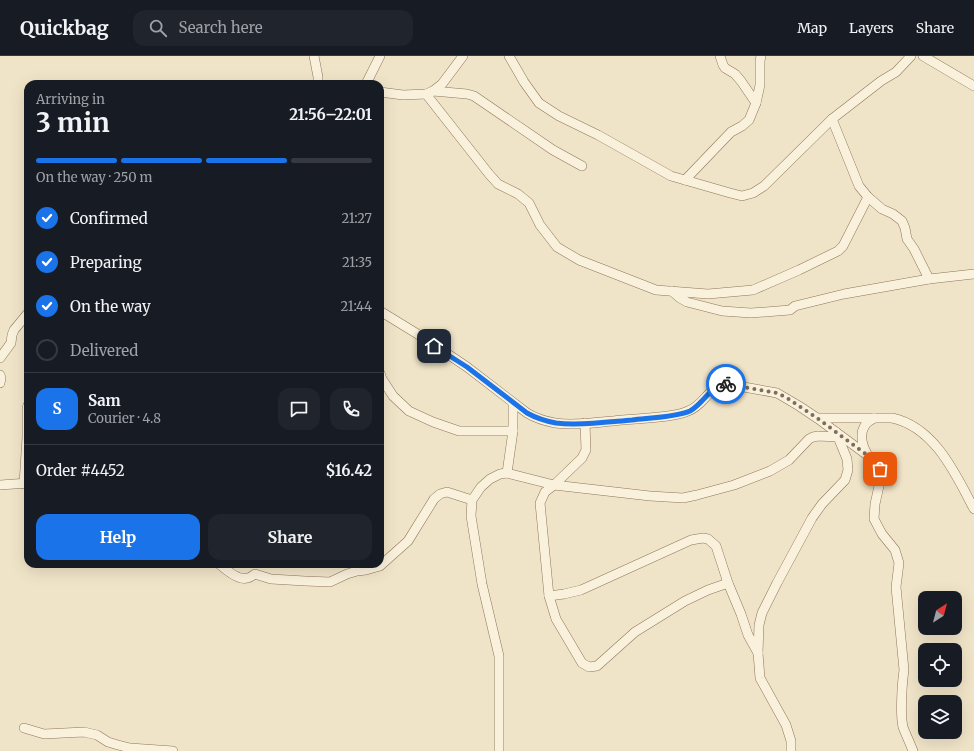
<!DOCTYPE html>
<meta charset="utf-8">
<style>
:root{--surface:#171b24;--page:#20242c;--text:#f1f3f6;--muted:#9ea1a6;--line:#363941;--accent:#1a73e8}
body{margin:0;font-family:Merriweather,serif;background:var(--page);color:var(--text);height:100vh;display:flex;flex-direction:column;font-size:15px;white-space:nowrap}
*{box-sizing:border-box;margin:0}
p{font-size:13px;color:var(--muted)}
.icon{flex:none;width:22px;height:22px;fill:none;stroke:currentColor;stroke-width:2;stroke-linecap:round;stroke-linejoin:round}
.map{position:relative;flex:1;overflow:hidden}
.drawer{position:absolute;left:24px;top:24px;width:360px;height:488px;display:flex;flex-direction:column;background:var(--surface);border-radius:12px;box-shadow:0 4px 16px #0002}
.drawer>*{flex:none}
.needle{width:26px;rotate:36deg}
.tools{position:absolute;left:918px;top:535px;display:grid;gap:8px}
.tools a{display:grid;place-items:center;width:44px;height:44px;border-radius:8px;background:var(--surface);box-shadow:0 4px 16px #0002;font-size:20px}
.pin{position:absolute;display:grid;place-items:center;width:34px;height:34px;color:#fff;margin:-17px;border-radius:8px;box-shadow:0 2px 6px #0006}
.courier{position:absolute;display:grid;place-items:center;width:40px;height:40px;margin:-20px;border:3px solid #1a73e8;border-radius:50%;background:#fff;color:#222;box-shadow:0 1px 5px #0007}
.headline em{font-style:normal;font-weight:700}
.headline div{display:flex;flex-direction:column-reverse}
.headline{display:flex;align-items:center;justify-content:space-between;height:68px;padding:0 12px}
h1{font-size:26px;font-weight:700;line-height:30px}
.bar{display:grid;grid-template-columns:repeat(4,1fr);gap:6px 4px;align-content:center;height:48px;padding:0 12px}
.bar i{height:5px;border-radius:3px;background:var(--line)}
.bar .active{background:var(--accent)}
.bar p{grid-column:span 4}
.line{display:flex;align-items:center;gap:10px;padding:0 12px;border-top:1px solid var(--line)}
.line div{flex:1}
.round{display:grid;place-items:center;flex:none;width:42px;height:42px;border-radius:12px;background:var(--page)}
ol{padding:0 12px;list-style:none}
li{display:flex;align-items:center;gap:12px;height:44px}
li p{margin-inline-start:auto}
li .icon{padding:4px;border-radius:50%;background:var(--accent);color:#fff;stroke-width:4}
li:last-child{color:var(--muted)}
li i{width:22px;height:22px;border:2px solid var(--line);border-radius:50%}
.button{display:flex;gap:8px;margin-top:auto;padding:8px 12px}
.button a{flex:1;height:46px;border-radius:12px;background:var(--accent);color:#fff;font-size:16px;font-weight:700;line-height:46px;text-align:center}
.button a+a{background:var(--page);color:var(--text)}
header{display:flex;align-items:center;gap:24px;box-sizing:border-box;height:56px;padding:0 20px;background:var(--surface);border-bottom:1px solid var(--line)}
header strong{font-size:19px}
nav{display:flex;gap:22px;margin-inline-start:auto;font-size:14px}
.search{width:280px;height:36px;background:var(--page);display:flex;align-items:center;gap:10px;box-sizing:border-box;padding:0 14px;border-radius:12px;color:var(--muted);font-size:15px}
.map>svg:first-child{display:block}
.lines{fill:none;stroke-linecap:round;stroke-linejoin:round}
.minor-casing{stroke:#8d765c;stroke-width:10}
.minor{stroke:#faf1dc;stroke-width:9}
.done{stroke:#7c6e5b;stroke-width:4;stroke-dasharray:0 7.2}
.route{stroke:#1a73e8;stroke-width:5}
</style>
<header>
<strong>Quickbag</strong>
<div class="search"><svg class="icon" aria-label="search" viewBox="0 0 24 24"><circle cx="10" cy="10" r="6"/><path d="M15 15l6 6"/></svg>Search here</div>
<nav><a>Map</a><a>Layers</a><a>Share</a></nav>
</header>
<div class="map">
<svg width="974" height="695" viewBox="0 0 974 695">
<rect width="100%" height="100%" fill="#f0e4c8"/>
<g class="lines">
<defs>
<g id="minor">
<polyline points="314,0 318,21 318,28"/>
<polyline points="509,0 524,26 539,47 559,60 598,79 671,120 730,137 742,140 753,137 764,130 832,63 881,25 896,16 911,0"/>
<polyline points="720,0 723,9 725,12 735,18 741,25 756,47"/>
<polyline points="923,0 974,30"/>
<polyline points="366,28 380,0"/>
<polyline points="433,35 467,38 474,40 553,94 582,110"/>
<polyline points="380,36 403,39 426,38 433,35 442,28 463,0"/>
<polyline points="426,38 489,118 498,128 518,138 529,147 540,169 557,191 579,204 656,234 708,238 753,234 799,214 838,195 843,190 868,141"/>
<polyline points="832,63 859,130 868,141 882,153 893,158 902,165 905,172 907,183 914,193 929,223"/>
<polyline points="685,124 731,76 742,70 749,64 756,47 760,29 760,5 761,0"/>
<polyline points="672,235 680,242 687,246 722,255 751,257 790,254 795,250 844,238 929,223 974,218"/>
<path d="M380,255l44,27 43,29 60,46c10,6 17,8 28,10 21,3 46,-1 67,-3 15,-1 30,-2 46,-4 7,-1 14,-2 20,-5 17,-6 19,-24 39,-27l50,9 22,13 18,12h75c43,9 64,57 82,91"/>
<polyline points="0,302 11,287 12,279 14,274 28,257"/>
<polyline points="380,317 382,323 393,340 409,355 433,366 459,375 513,375"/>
<polyline points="0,319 1,322 0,327"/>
<path d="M817,362l50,37 10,9 3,5 1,8 -6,27 -1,15 8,15 13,16 4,13 -3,24 8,83c-2,14 -4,44 -1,57 3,8 7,16 10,24"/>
<polyline points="585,367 586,394 582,402 554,429 545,436 540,447 549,540 556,563 582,607 589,611 597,610 635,576 685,545 708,534 728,527 741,558 748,579 758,597"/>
<path d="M867,398c-5,-9 -8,-21 -1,-30 2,-3 6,-4 8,-6"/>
<polyline points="507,417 513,375 513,347"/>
<polyline points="24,428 27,381 27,352 28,349"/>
<polyline points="0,429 28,427"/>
<path d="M219,508c6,5 20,17 28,14 3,0 6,-3 8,-4l16,5 34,2 25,1 17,-8 10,-3 9,-1 14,-4 28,-25 26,-42 6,-5 7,-2 25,8"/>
<polyline points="549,540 564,538 581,534 691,484 703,482 708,483 716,490 728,527"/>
<polyline points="24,672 44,678 84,676 97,679 108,686 118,689 130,692 173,695"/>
<polyline points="499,695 499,600 482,528 471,460 472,444 481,431 490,423 500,418 507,417 554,429 650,440 683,442 697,439 734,429 770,415 789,404 809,383 813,381 818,380 838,381"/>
<polyline points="791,695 791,685 786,669 760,622 758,597 759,569 762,557 777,527 812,462 822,448 845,424 848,414 847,403 836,376"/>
</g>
</defs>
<use href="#minor" class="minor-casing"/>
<use href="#minor" class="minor"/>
</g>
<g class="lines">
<polyline class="done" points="726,328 777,337 787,342 817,362 867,399 877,408 880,413"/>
<path class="route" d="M434,290l33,21 60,46c9,5 18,8 29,10 24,3 52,-1 76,-3 16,-2 45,-3 58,-9 14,-8 19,-24 36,-27"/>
</g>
</svg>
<div class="tools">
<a><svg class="needle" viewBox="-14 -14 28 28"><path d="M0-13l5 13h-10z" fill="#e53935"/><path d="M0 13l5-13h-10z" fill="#9ea1a6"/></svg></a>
<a><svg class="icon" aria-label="locate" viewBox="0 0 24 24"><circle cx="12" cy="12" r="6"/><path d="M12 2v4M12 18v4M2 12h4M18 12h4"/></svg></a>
<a><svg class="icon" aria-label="layers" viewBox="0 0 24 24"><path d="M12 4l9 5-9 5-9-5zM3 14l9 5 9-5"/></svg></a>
</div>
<div class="pin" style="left:880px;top:413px;background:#ea580c"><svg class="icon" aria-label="bag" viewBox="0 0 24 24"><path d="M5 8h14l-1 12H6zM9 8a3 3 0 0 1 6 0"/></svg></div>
<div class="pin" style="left:434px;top:290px;background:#1f2937"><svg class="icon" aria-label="home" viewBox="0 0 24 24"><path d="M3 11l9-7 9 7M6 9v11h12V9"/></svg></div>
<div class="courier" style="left:726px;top:328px"><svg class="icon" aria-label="bike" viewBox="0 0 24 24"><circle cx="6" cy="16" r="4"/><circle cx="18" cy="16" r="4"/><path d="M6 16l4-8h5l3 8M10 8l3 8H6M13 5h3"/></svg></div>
<section class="drawer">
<div class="headline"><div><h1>3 min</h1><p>Arriving in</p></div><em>21:56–22:01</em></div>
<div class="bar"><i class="active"></i><i class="active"></i><i class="active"></i><i></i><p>On the way · 250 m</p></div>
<ol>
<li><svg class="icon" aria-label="check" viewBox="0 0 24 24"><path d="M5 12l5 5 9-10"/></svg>Confirmed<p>21:27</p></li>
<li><svg class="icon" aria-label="check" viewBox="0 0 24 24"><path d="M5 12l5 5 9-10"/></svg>Preparing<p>21:35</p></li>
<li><svg class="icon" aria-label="check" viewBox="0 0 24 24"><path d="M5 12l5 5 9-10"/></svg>On the way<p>21:44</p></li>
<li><i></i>Delivered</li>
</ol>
<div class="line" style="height:72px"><b class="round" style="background:var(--accent);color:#fff">S</b><div><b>Sam</b><p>Courier · 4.8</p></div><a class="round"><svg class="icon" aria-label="chat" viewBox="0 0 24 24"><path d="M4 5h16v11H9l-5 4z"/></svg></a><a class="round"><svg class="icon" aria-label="phone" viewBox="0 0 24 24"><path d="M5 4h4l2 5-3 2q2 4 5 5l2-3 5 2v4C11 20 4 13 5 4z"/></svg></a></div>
<div class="line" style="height:52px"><div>Order #4452</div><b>$16.42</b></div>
<div class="button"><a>Help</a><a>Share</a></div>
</section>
</div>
